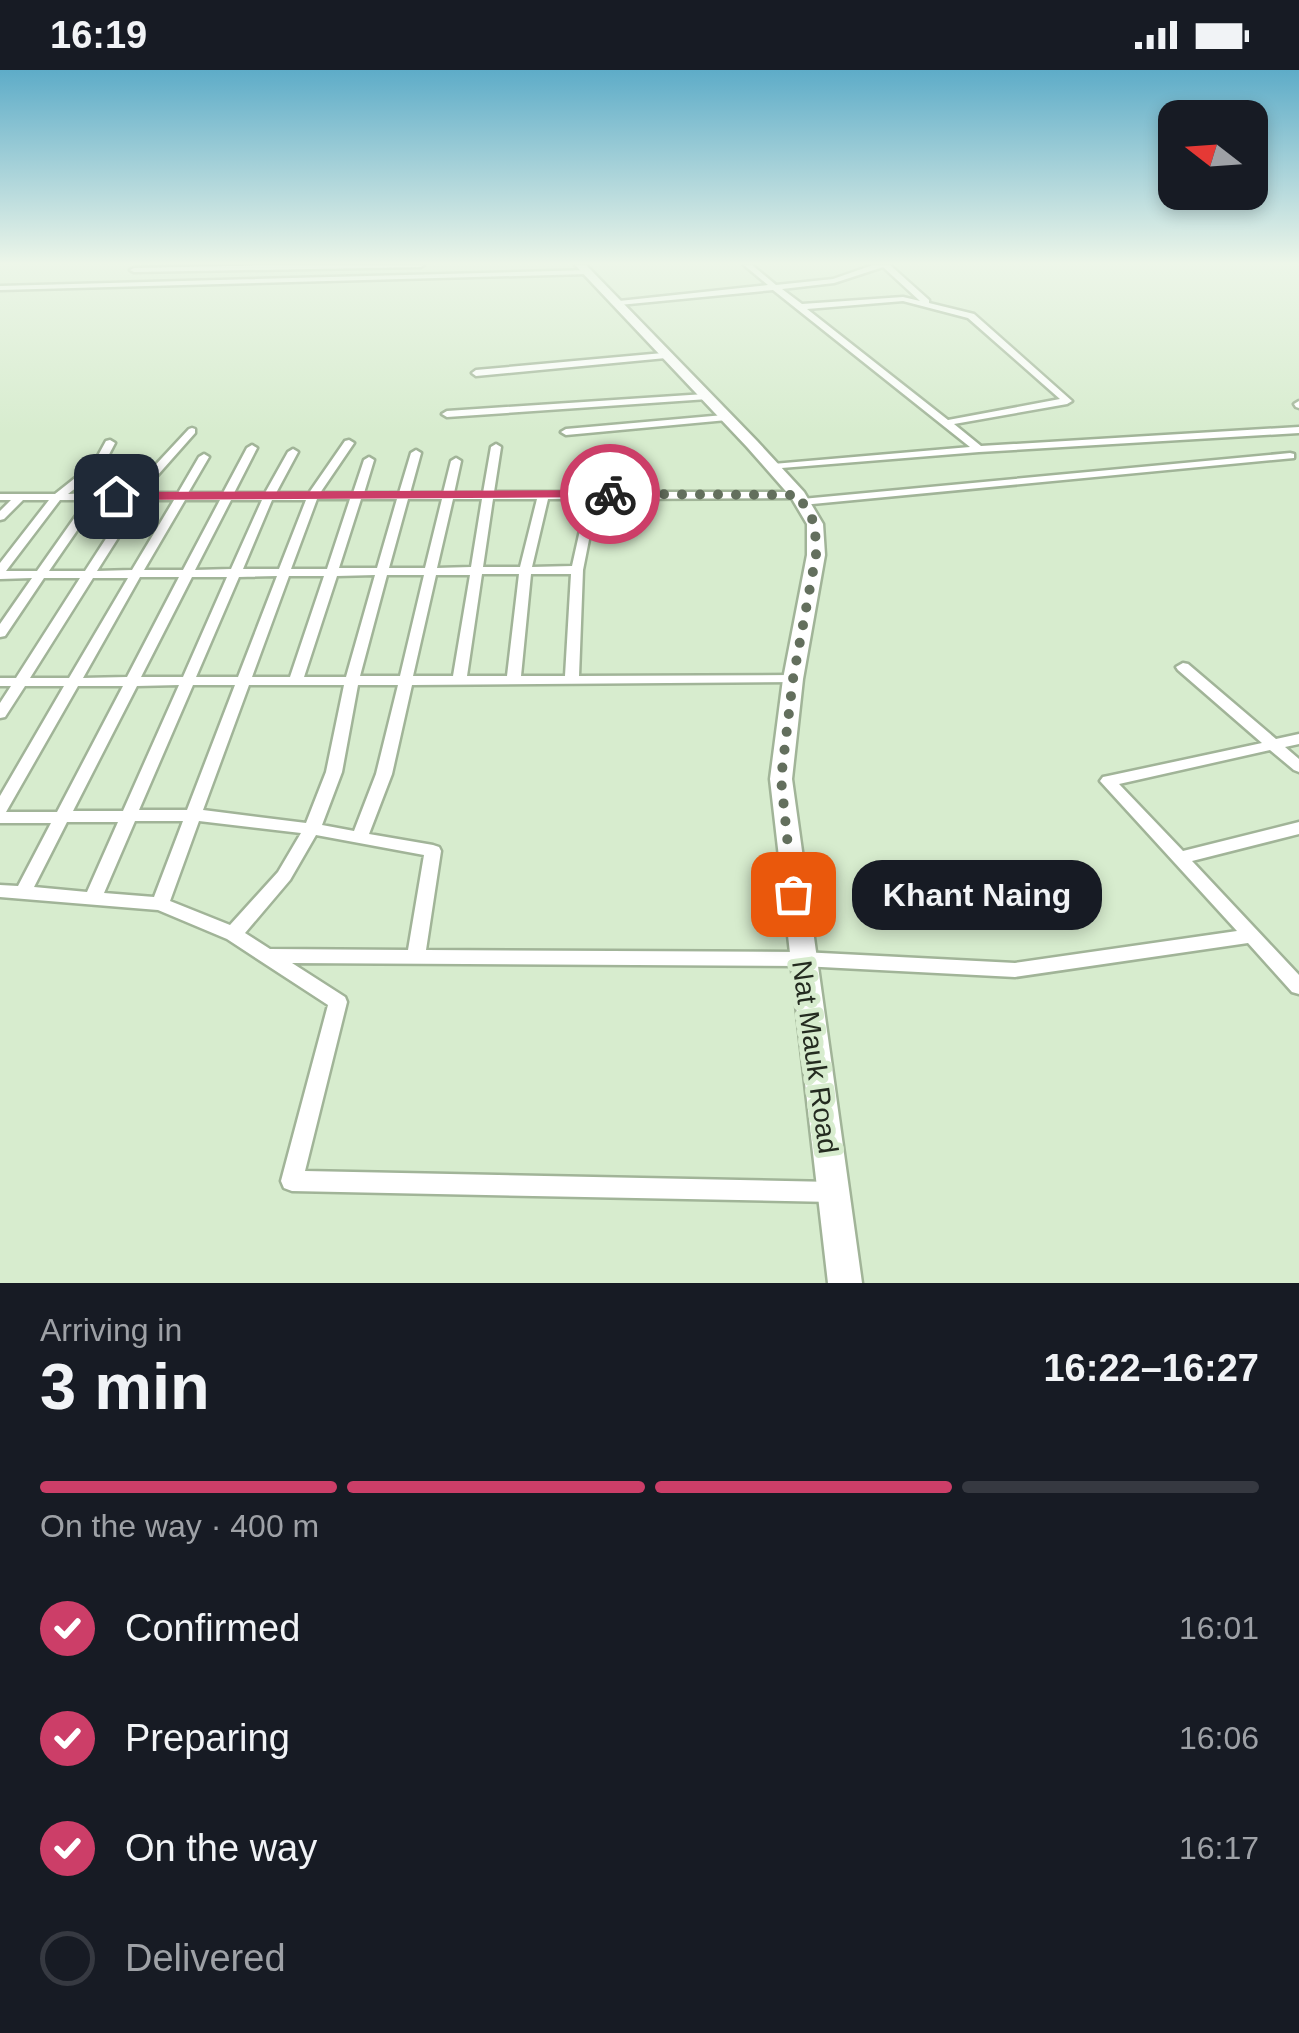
<!DOCTYPE html>
<meta charset="utf-8">
<style>
:root{--surface:#171b24;--page:#242831;--text:#f1f3f6;--muted:#9ea1a6;--line:#363941;--accent:#cc3e68}
body{margin:0;font-family:Helvetica,sans-serif;background:var(--page);color:var(--text);height:100vh;display:flex;flex-direction:column;font-size:38px;white-space:nowrap}
*{box-sizing:border-box;margin:0}
p{font-size:32px;color:var(--muted)}
.icon{flex:none;width:55px;height:55px;fill:none;stroke:currentColor;stroke-width:2;stroke-linecap:round;stroke-linejoin:round}
.map{position:relative;height:1213px;overflow:hidden}
.details{display:flex;flex-direction:column;background:var(--surface);flex:1}
.details>*{flex:none}
.needle{width:65px;rotate:287deg}
.tools{position:absolute;left:1158px;top:30px;display:grid;gap:20px}
.tools a{display:grid;place-items:center;width:110px;height:110px;border-radius:20px;background:var(--surface);box-shadow:0 5px 15px #0003;font-size:50px}
.pin{position:absolute;display:grid;place-items:center;width:85px;height:85px;color:#fff;margin:-42px;border-radius:20px;box-shadow:0 5px 15px #0006}
.courier{position:absolute;display:grid;place-items:center;width:100px;height:100px;margin:-50px;border:8px solid #cc3e68;border-radius:50%;background:#fff;color:#222;box-shadow:0 2px 12px #0007}
.bubble{position:absolute;height:70px;border-radius:30px;background:var(--surface);box-shadow:0 5px 15px #0003;font-size:32px;font-weight:700;line-height:70px;text-align:center}
.headline em{font-style:normal;font-weight:700}
.headline div{display:flex;flex-direction:column-reverse}
.headline{display:flex;align-items:center;justify-content:space-between;height:170px;padding:0 40px}
h1{font-size:65px;font-weight:700;line-height:75px}
.bar{display:grid;grid-template-columns:repeat(4,1fr);gap:15px 10px;align-content:center;height:120px;padding:0 40px}
.bar i{height:12px;border-radius:8px;background:var(--line)}
.bar .current{background:var(--accent)}
.bar p{grid-column:span 4}
ol{padding:0 40px;list-style:none}
li{display:flex;align-items:center;gap:30px;height:110px}
li p{margin-inline-start:auto}
li .icon{padding:10px;border-radius:50%;background:var(--accent);color:#fff;stroke-width:4}
li:last-child{color:var(--muted)}
li i{width:55px;height:55px;border:5px solid var(--line);border-radius:50%}
.status{display:flex;justify-content:space-between;align-items:center;height:70px;padding:0 50px;background:var(--surface);direction:ltr}
.status svg{height:28px;fill:currentColor}
.map>svg:first-child{display:block}
.lines{fill:none;stroke-linecap:round;stroke-linejoin:round}
.minor-casing{stroke:#a1b498;stroke-width:5}
.highway-casing{stroke:#a1b498;stroke-width:5}
.minor{fill:#fff;fill-rule:evenodd}
.highway{fill:#fff;fill-rule:evenodd}
.route{fill:#cc3e68}
.done{stroke:#636f5d;stroke-width:10;stroke-dasharray:0 18}
.labels{text-anchor:middle;dominant-baseline:central;stroke-width:10;stroke-linejoin:round;paint-order:stroke}
.street-label{font-size:28px;fill:#242b20;stroke:#d7ecce}
</style>
<div class="status"><b>16:19</b><svg viewBox="0 0 49 12"><path d="M0 12V9h3v3zM5 12V6h3v6zM10 12V3h3v9zM15 12V0h3v12zM26 1h20v11H26zM47 4h2v5h-2z"/></svg></div>
<div class="map">
<svg width="1299" height="1213" viewBox="0 0 1299 1213">
<rect width="100%" height="100%" fill="#d7ecce"/>
<g class="lines">
<defs>
<g id="minor">
<polygon points="278,195 424,195 421,197 134,202 130,200 134,198"/>
<path d="M744,195h8l24,20 57,-6 40,-14h17l39,35v3l45,11 98,87 -5,3 -113,20 27,22 318,-19v6l-320,19 -210,17 -1,-2 5,-3 197,-17 -197,-157 -154,15 -4,-2 4,-2 149,-16zM883,197l37,34 -17,-4 -101,7 -20,-15 52,-6zM903,231l65,17 92,81 -112,21 -141,-111z"/>
<polygon points="590,200 590,204 587,204 0,220 0,216"/>
<polygon points="663,283 666,284 666,288 476,306 472,303 476,300"/>
<polygon points="705,324 710,327 708,329 447,347 442,344 447,341"/>
<polygon points="1299,331 1299,338 1296,337 1294,334"/>
<polygon points="724,345 729,348 727,350 566,365 561,362 566,359"/>
<path d="M192,358l3,1v4l-39,44 -10,16h32l21,-36 5,-3 5,3 -21,36h35l24,-45 5,-3 5,3 -23,45h31l23,-41 5,-3 5,3 -22,41h33l36,-52 4,-1 5,3 -34,50h33l11,-33 5,-3 5,3 -10,33h35l12,-40 5,-3 5,3 -11,40h33l8,-32 5,-3 5,3 -7,32h29l8,-46 5,-3 5,3 -7,45h304l5,3 -5,3 -201,1 -14,71 -4,106 214,-1 7,4 -2,3 -386,3 -20,89 -23,60 64,11 6,2 2,4 -15,99 376,2 213,11 222,-32 -137,-150 3,-4 5,-1 154,-33 -84,-73 -2,-3 7,-4 5,1 88,75 23,-5v10l-14,3 14,12v13l-5,-2 -24,-20 -151,34 64,67 116,-29v12l-107,27 107,114v19l-7,-2 -44,-49 -233,34 -213,-11 -510,-3 53,34 2,5 -42,169 528,11 8,3 3,7 -3,7 -8,3 -541,-11 -8,-3 -3,-7 47,-176 -101,-66 -69,-29 -158,-13v-12l18,1 33,-63h-51v-27l64,-110h-39l-20,31 -5,1v-15l11,-17h-11v-8h16l64,-100h-36l-39,58 -5,1v-13l32,-46 -32,1v-16l49,-63h-26l-19,19 -4,1v-9l11,-11h-11v-6h55l39,-31 12,-22 4,-1 5,3 -11,21 6,5 -9,24h34l13,-20 41,-44zM99,400l-9,23 -22,1zM317,429h33l-23,70h-36zM361,429h36l-20,69h-38zM408,429h34l-17,69h-36zM453,429h29l-11,68 -34,1zM493,429h44l-17,68h-37zM548,429h39l-15,67 -40,1zM60,430h27l-50,71h-31zM98,430h33l-46,71h-36zM142,430h32l-42,70 -35,1zM185,430h35l-37,70h-39zM231,430h31l-31,69 -36,1zM272,430h34l-27,69h-36zM482,504h37l-12,102h-40zM531,504h40l-6,102h-44zM375,505l-29,102h-42l33,-101zM387,505h37l-24,101h-40zM436,505h34l-17,101h-40zM277,506l-39,101h-42l43,-100zM289,506h35l-34,101h-38zM140,507h39l-52,100 -44,1zM192,507h35l-44,100h-42zM93,508h35l-59,100h-39zM179,615l-56,126h-50l64,-125zM193,615h42l-48,125h-48zM249,615h95l-18,87 -20,51 -103,-13zM358,615h40l-22,89 -22,57 -32,-6 20,-53zM78,616h45l-66,126h-51zM135,751h48l-29,76 -50,-4zM199,751l102,12 -23,39 -48,53 -60,-24zM67,752h51l-31,70 -53,-5zM316,765l108,20 -16,95 -138,-1 -25,-16 45,-53z"/>
<polygon points="1290,383 1294,384 1294,388 802,435 797,432 802,429"/>
</g>
<polygon id="highway" points="575,195 586,195 757,371 804,422 823,454 825,485 803,609 792,709 862,1213 828,1213 770,709 783,609 807,485 807,454 791,427 747,377"/>
</defs>
<use href="#minor" class="minor-casing"/>
<use href="#highway" class="highway-casing"/>
<use href="#minor" class="minor"/>
<use href="#highway" class="highway"/>
</g>
<linearGradient id="sky" x2="0" y2="1"><stop stop-color="#5eacc8"/><stop offset="0.53" stop-color="#edf6e9"/><stop offset="1" stop-color="#edf6e9" stop-opacity="0"/></linearGradient>
<rect width="1299" height="365" fill="url(#sky)"/>
<polygon class="route" points="610,420 614,427 116,430 110,426 116,422"/>
<g class="lines">
<polyline class="done" points="610,424 798,425 815,454 816,485 793,609 781,709 793,824"/>
</g>
<g class="labels">
<g class="street-label">
<text transform="translate(815 987) rotate(82)">Nat Mauk Road</text>
</g>
</g>
</svg>
<div class="tools">
<a><svg class="needle" viewBox="-14 -14 28 28"><path d="M0-13l5 13h-10z" fill="#e53935"/><path d="M0 13l5-13h-10z" fill="#9ea1a6"/></svg></a>
</div>
<div class="pin" style="left:793px;top:824px;background:#ea580c"><svg class="icon" aria-label="bag" viewBox="0 0 24 24"><path d="M5 8h14l-1 12H6zM9 8a3 3 0 0 1 6 0"/></svg></div>
<div class="pin" style="left:116px;top:426px;background:#1f2937"><svg class="icon" aria-label="home" viewBox="0 0 24 24"><path d="M3 11l9-7 9 7M6 9v11h12V9"/></svg></div>
<div class="courier" style="left:610px;top:424px"><svg class="icon" aria-label="bike" viewBox="0 0 24 24"><circle cx="6" cy="16" r="4"/><circle cx="18" cy="16" r="4"/><path d="M6 16l4-8h5l3 8M10 8l3 8H6M13 5h3"/></svg></div>
<div class="bubble" style="left:852px;top:790px;width:250px">Khant Naing</div>
</div>
<section class="details">
<div class="headline"><div><h1>3 min</h1><p>Arriving in</p></div><em>16:22–16:27</em></div>
<div class="bar"><i class="current"></i><i class="current"></i><i class="current"></i><i></i><p>On the way · 400 m</p></div>
<ol>
<li><svg class="icon" aria-label="check" viewBox="0 0 24 24"><path d="M5 12l5 5 9-10"/></svg>Confirmed<p>16:01</p></li>
<li><svg class="icon" aria-label="check" viewBox="0 0 24 24"><path d="M5 12l5 5 9-10"/></svg>Preparing<p>16:06</p></li>
<li><svg class="icon" aria-label="check" viewBox="0 0 24 24"><path d="M5 12l5 5 9-10"/></svg>On the way<p>16:17</p></li>
<li><i></i>Delivered</li>
</ol>
</section>
